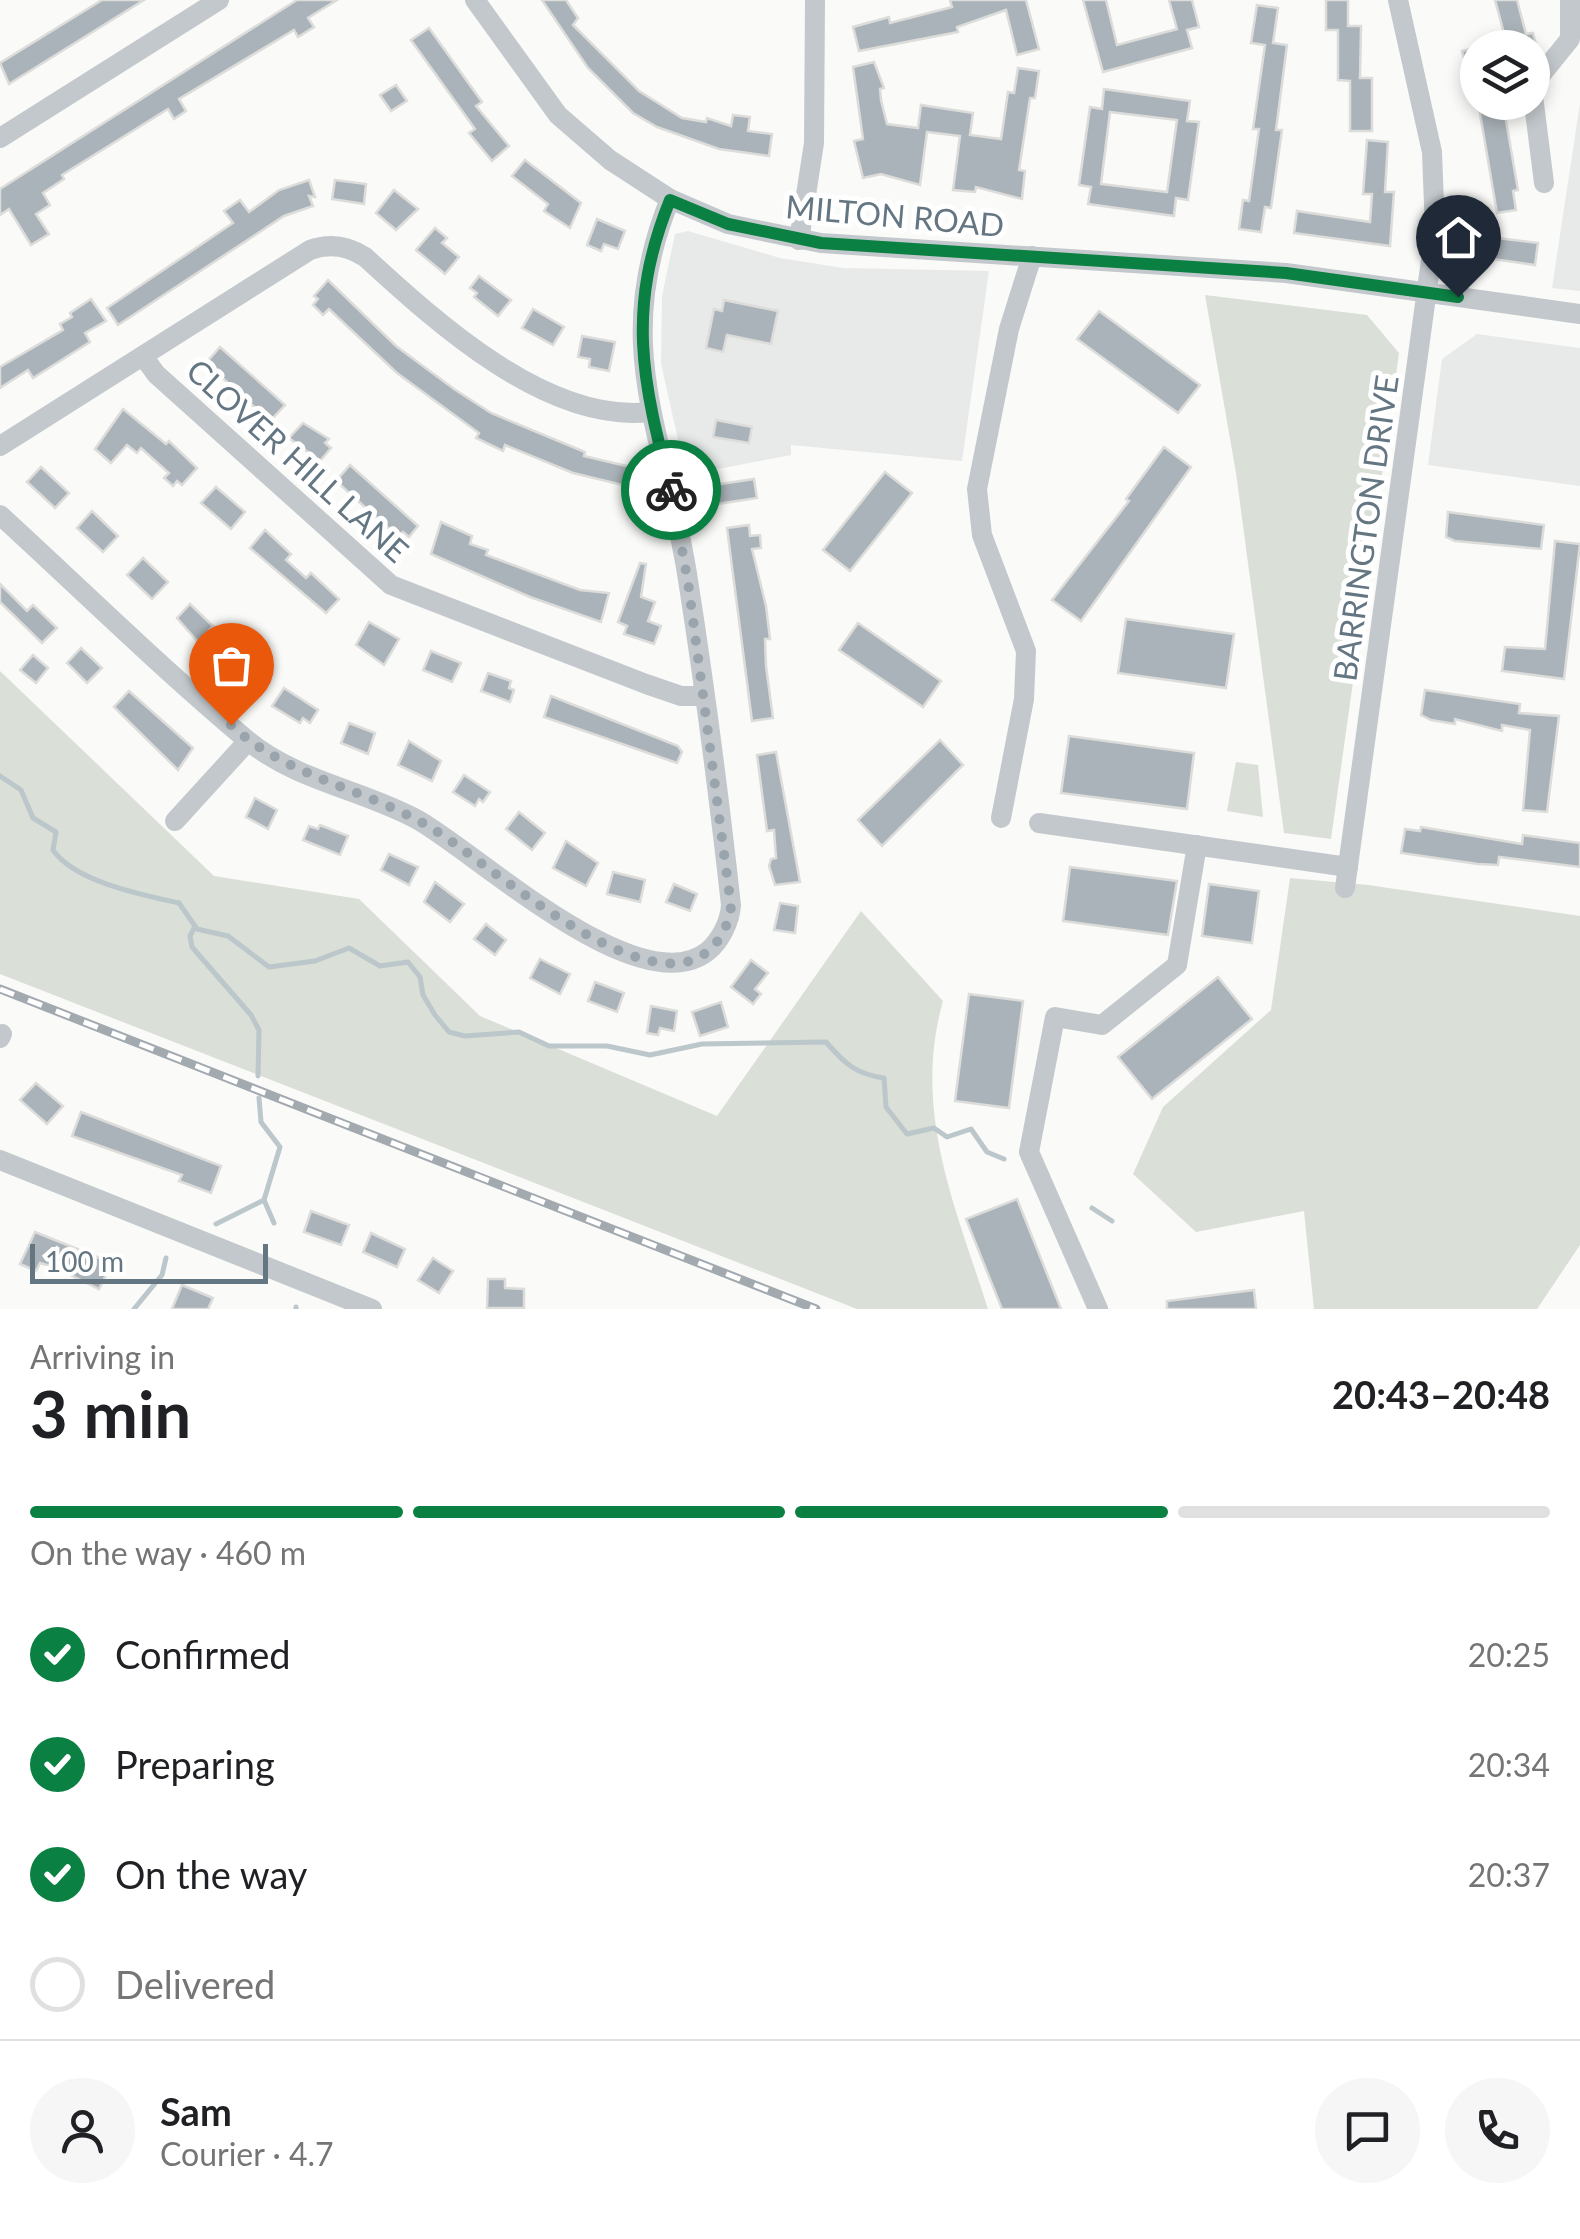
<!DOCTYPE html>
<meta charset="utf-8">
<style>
:root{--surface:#fff;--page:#f6f6f6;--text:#202124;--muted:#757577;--line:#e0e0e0;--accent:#0b8043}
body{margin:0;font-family:Lato,sans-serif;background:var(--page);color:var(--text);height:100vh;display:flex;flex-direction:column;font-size:38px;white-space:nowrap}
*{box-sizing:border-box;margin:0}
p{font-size:32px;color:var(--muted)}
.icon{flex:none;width:55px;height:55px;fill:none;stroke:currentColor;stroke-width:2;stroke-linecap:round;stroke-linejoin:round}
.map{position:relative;height:1309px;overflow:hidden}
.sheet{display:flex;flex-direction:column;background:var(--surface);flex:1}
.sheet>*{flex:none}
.fabs{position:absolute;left:1460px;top:30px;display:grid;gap:20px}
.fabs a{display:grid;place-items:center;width:90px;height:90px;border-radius:50%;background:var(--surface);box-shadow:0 5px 15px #0003;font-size:50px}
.scale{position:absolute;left:30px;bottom:25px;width:238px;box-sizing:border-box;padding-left:10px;border:5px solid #657683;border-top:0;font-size:28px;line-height:35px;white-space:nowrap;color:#657683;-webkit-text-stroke:8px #fff;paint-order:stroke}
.pin{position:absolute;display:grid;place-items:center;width:85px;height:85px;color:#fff;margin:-102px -42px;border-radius:50% 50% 50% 0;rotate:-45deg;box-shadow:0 0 10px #0007}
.pin .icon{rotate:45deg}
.courier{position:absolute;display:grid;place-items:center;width:100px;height:100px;margin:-50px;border:8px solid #0b8043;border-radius:50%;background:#fff;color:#222;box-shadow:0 2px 12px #0007}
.head em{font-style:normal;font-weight:700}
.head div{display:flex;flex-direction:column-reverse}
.head{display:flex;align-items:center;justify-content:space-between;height:170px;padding:0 30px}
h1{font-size:65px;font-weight:700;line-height:75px}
.bar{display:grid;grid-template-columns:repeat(4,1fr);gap:15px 10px;align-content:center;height:120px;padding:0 30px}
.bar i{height:12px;border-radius:8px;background:var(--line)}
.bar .active{background:var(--accent)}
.bar p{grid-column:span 4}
.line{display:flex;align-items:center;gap:25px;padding:0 30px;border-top:2px solid var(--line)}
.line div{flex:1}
.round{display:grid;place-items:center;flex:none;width:105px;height:105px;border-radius:52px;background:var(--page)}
ol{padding:0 30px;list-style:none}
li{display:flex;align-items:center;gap:30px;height:110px}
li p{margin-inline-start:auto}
li .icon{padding:10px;border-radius:50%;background:var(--accent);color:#fff;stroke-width:4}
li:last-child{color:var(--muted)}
li i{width:55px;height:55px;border:5px solid var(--line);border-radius:50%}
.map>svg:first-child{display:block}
.built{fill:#e8e9e9}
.green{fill:#dadfd7}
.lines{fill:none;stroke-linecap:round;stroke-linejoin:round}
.stream{stroke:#bbc7cb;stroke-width:5}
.building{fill:#aab3b9;stroke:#dcdcda;stroke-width:2.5;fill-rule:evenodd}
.minor{stroke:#c3c8cc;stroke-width:20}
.rail-casing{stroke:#a2aab0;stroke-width:9}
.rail{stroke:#fff;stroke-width:5;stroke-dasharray:15;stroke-linecap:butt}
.done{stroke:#99a4ac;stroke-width:10;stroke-dasharray:0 18}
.route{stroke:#0b8043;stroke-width:12}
.labels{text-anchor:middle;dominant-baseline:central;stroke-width:10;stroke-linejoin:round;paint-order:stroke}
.street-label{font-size:32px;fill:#657683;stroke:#fff}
</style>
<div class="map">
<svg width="1580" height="1309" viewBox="0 0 1580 1309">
<rect width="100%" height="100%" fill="#fafaf8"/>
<g class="built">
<polygon points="1580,103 1580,291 1552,288"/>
<polygon points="688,231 780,258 843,268 989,271 962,461 791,445 791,455 686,475 661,364 662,296 675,234"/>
<polygon points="1477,334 1580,348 1580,486 1428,465 1442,359"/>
</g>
<g class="green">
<polygon points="1205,295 1367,315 1399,353 1331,839 1284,833 1236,473"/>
<path d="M0,671l214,205 145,23 121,117 237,100 144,-205 82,90c-31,110 12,204 45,308h-131l-857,-335z"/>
<polygon points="1236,762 1258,765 1263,817 1227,811"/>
<polygon points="1290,878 1368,885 1580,916 1580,1245 1537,1309 1314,1309 1304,1211 1196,1232 1133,1174 1163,1107 1271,1010"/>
</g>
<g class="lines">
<g class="stream">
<path d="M0,776l21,14 12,28 23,14 -3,18c22,32 90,45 126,53l18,26 31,7 41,31 46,-6 34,-13 31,18 28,-4 12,15 3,18 12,20 14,17 16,4 54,-4 30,14h58l43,9 52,-11 124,-2c19,22 30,32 58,36l2,29 21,27 27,-6 13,9 24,-8 16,23 17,7"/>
<polyline points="195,926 190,936 192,947 251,1015 259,1030 258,1076"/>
<polyline points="259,1098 261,1122 280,1147 264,1200 274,1223"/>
<polyline points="1092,1208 1112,1221"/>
<polyline points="216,1224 264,1200"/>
<polyline points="134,1309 162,1275 166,1258"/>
<polyline points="296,1309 296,1307"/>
</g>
</g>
<g class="building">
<polygon points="102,0 144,0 9,84 0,63"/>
<polygon points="297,0 337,0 308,18 314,27 298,37 294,30 179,99 186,111 174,119 168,109 62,175 64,179 43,193 50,205 36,214 49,234 31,245 9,209 0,215 0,189"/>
<polygon points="542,0 566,0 578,18 573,25 639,91 682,118 706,122 707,118 731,126 733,115 750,117 748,131 772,134 769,156 719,149 657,127 633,113 588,68"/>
<polygon points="950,0 1026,0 1039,49 1017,55 1006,10 957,27 958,32 859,51 853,27 889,17 890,23 952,7"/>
<polygon points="1083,0 1106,0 1117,45 1177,29 1169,0 1192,0 1199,27 1187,30 1192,48 1103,72"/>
<polygon points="1326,0 1348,0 1348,26 1361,26 1360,78 1372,78 1372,131 1350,131 1350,81 1338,80 1338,30 1326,30"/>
<polygon points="1495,0 1517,0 1526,34 1533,33 1537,48 1508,48"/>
<polygon points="1257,5 1278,8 1273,43 1287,45 1276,130 1282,130 1271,208 1265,207 1261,232 1239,229 1243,200 1249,201 1259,129 1253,129 1265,45 1251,43"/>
<polygon points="429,28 482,102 476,106 509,146 492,161 469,133 475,129 411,40"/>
<polygon points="1478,47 1478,92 1473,93 1462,51"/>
<polygon points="874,62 884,88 880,89 881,100 887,124 918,128 921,105 973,113 970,135 1001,139 1008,92 1014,93 1018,68 1039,71 1035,98 1030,98 1019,170 1025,171 1022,199 976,187 975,192 953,190 960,136 927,132 920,185 881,174 863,178 854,141 863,139 853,67"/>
<polygon points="396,85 407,101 391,111 380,95"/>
<path d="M1104,89l86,12 -3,20 12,1 -11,78 -12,-2 -2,18 -86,-12 3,-17 -12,-2 11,-78 12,2zM1110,112l67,8 -10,72 -66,-8z"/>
<polygon points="1478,102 1501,102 1504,109 1518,190 1513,191 1516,210 1497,213"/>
<polygon points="1367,140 1388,142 1385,192 1394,192 1390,246 1294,233 1297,211 1370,222 1372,194 1363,194"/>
<polygon points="525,160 581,203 570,228 544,211 548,204 512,176"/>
<polygon points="309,180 315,197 309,196 313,206 284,216 118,325 107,308 233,223 224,211 240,200 249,212 279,190"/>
<polygon points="335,180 366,184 364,204 332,199"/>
<polygon points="394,190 418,209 396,230 376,213"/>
<polygon points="597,219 625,231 618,249 604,244 601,251 587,245"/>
<polygon points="435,228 447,238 442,243 459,257 445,274 416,250"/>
<polygon points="1489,237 1538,243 1535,265 1486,258"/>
<polygon points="479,276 511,300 498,316 474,297 477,293 470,288"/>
<polygon points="328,280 396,346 454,389 491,413 585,452 584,456 635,468 631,487 573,473 505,445 503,451 476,438 479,433 397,373 329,309 323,315 313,305 318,299 314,296"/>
<polygon points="91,299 106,321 85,333 90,342 33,378 28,370 0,388 0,367 63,330 60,324 72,317 70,313"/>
<polygon points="724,300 778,311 771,344 727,335 723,352 706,348 714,309 722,311"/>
<polygon points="533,309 564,327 553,345 522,328"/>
<polygon points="1099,311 1200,385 1178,413 1077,339"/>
<polygon points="582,336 615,342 609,371 589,367 590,359 578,357"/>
<polygon points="220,347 285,405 270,421 206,363"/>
<polygon points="123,409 166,444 169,441 197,468 182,485 177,481 173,486 164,478 169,473 141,448 137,453 127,445 111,463 95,449"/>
<polygon points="716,420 752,427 749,443 713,437"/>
<polygon points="303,423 329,439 325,443 331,448 320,461 289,438"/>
<polygon points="1164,447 1191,467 1081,621 1052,600 1129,501 1126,499"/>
<polygon points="350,465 418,526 409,537 403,532 398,537 336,481"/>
<polygon points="41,467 69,493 55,508 27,482"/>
<polygon points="885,472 912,493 850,571 823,550"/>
<polygon points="754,479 757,498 717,504 714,485"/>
<polygon points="216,487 245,512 231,529 201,503"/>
<polygon points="92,511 118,536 103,552 77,528"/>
<polygon points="1448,512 1544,525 1541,549 1455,541 1446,537"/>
<polygon points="441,522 472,536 470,544 488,550 486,555 580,590 609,593 601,622 530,597 431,554"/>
<polygon points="749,525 750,536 760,535 761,548 752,549 766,606 770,639 765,639 766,666 773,718 752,721 727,528"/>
<polygon points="265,530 291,554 286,560 306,578 311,573 339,599 326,613 250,548"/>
<polygon points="1555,541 1580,544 1564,679 1502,671 1505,647 1545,649"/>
<polygon points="143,558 168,582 152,599 127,575"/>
<polygon points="640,563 646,564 641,597 655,602 648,621 661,626 654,644 624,634 627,626 618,622"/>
<polygon points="0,584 27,611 33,605 57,628 42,643 0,602"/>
<polygon points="190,604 213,626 198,642 177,618"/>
<polygon points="1126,619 1234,634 1226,688 1118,673"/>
<polygon points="369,622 399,639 384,665 356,645"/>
<polygon points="858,623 941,681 923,707 839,650"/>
<polygon points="243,645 268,672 254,687 227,663"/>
<polygon points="81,648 102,668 87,683 67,663"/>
<polygon points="431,651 461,663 452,682 423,670"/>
<polygon points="33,655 48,668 36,683 20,670"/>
<polygon points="488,673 511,681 509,688 514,690 510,702 481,691"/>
<polygon points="284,688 318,710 310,723 303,718 300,723 272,706"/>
<polygon points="1425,690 1520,704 1519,713 1559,716 1547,812 1523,810 1530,730 1502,725 1502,731 1455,719 1455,724 1431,720 1421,715"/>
<polygon points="129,691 193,748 178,770 114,707"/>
<polygon points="551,696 678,746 682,752 677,763 544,717"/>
<polygon points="349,723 375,733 368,754 341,743"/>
<polygon points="1069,736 1194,753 1187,809 1061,793"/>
<polygon points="940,740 963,765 882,846 858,820"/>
<polygon points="409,741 441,761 432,781 398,765"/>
<polygon points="776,752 800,882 775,885 769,866 771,859 776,858 774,830 767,831 757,755"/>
<polygon points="464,775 490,792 483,802 479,799 475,806 453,792"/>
<polygon points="255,798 277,810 268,829 246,817"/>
<polygon points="519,812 545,833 532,850 506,829"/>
<polygon points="320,825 348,836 340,855 303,840 309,826 318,829"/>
<polygon points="1421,827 1522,844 1523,835 1580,843 1580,867 1499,857 1498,865 1478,864 1401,853 1405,829 1420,831"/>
<polygon points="566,841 598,863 586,886 553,868"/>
<polygon points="389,854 418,867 409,885 381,870"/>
<polygon points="1070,867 1177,881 1168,935 1063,921"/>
<polygon points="613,872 645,880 640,902 607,894"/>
<polygon points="435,882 464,904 450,922 424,902"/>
<polygon points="674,884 697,894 690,911 666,902"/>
<polygon points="1209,884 1259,891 1252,943 1202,936"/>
<polygon points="780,903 798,906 795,933 774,930"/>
<polygon points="486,924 506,940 495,955 474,939"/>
<polygon points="540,959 570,974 560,994 530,978"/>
<polygon points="751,960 768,973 755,989 761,994 753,1004 731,987"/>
<polygon points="1218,977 1252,1019 1152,1099 1118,1057"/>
<polygon points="595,982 624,993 617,1012 588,1001"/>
<polygon points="969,994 1023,1001 1009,1108 955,1101"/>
<polygon points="721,1002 728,1027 700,1036 692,1012"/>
<polygon points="651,1006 677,1011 674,1031 660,1028 658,1035 647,1033"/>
<polygon points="36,1083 63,1106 47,1124 20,1100"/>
<polygon points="81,1112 221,1166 211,1193 179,1181 182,1175 72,1136"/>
<polygon points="1017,1199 1061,1309 1002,1309 966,1219"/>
<polygon points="311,1211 349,1225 341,1245 304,1232"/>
<polygon points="35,1232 112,1263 99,1289 54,1267 40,1263 36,1271 20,1264"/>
<polygon points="371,1233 405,1249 397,1267 363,1252"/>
<polygon points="433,1258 453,1271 439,1293 418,1280"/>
<polygon points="488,1279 505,1279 505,1288 524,1289 524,1308 487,1308"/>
<polygon points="182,1285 213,1298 208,1309 172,1309"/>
<polygon points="1254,1290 1256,1309 1167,1309 1167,1301"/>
</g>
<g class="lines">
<g class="minor">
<polyline points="475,0 558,115 610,160 670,199 728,224 821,243 1286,273 1580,314"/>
<polyline points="1532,86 1570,39 1570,0"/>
<polyline points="1532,88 1544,183"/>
<polyline points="0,138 219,0"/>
<polyline points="799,240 814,143 815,0"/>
<polyline points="143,356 156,374 391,585 646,684 681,696 704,696"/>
<path d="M0,446l310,-196c19,-7 38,-4 55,7 71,65 182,167 285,155"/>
<path d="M0,515c82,75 162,154 247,225 49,41 117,50 171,80 59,33 222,186 290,131 12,-10 22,-29 23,-46 -12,-108 -26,-217 -43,-325 -22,-146 -79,-231 -18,-381"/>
<polyline points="1001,818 1024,699 1026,651 982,535 977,489 1009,329 1032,256"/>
<polyline points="175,821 248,741"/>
<polyline points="1039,823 1348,867"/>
<polyline points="1345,888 1435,231 1432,152 1398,0"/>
<polyline points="0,1038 2,1034"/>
<polyline points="0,1160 372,1309"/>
<polyline points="1098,1309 1029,1152 1055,1017 1102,1025 1177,965 1197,845"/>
</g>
<defs>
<polyline id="rail" points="0,989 816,1309"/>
</defs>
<use href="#rail" class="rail-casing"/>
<use href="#rail" class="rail"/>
</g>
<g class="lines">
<path class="done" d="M231,725c56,52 132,63 197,101 56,32 213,179 279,126 13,-10 23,-30 24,-46l-43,-324 -17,-92"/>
<path class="route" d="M671,490c-29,-109 -45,-181 -1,-290l58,24 93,19 465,30 172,24"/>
</g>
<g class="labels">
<g class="street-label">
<text transform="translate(895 215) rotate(5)">MILTON ROAD</text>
<text transform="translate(298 460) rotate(42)">CLOVER HILL LANE</text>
<text transform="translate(1365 528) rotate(-82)">BARRINGTON DRIVE</text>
</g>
</g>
</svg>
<div class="fabs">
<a><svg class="icon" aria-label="layers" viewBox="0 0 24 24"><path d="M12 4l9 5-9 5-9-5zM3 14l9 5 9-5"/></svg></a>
</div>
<div class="scale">100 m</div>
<div class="pin" style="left:231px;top:725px;background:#ea580c"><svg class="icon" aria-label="bag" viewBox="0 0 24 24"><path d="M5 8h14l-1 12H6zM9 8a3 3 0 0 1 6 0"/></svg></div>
<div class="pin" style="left:1458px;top:297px;background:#1f2937"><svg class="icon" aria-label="home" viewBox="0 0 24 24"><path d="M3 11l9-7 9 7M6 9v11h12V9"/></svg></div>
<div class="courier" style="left:671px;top:490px"><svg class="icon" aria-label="bike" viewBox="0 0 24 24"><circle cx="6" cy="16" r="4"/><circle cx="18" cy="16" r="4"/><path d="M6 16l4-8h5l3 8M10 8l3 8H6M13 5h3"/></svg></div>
</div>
<section class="sheet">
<div class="head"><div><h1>3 min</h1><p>Arriving in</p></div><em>20:43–20:48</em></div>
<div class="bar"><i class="active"></i><i class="active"></i><i class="active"></i><i></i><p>On the way · 460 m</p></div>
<ol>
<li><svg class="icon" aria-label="check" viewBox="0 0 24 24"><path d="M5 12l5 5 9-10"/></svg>Confirmed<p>20:25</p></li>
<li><svg class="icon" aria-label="check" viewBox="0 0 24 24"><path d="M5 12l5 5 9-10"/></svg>Preparing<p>20:34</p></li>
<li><svg class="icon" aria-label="check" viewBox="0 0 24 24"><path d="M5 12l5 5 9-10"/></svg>On the way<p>20:37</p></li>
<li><i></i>Delivered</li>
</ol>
<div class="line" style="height:180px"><a class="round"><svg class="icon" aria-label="person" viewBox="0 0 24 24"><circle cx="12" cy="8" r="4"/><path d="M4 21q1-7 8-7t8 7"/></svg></a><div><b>Sam</b><p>Courier · 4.7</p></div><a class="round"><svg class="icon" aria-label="chat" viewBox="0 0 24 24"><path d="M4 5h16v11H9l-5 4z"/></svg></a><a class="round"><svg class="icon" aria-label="phone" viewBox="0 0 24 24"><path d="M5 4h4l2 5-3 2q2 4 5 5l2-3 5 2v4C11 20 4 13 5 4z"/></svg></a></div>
</section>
